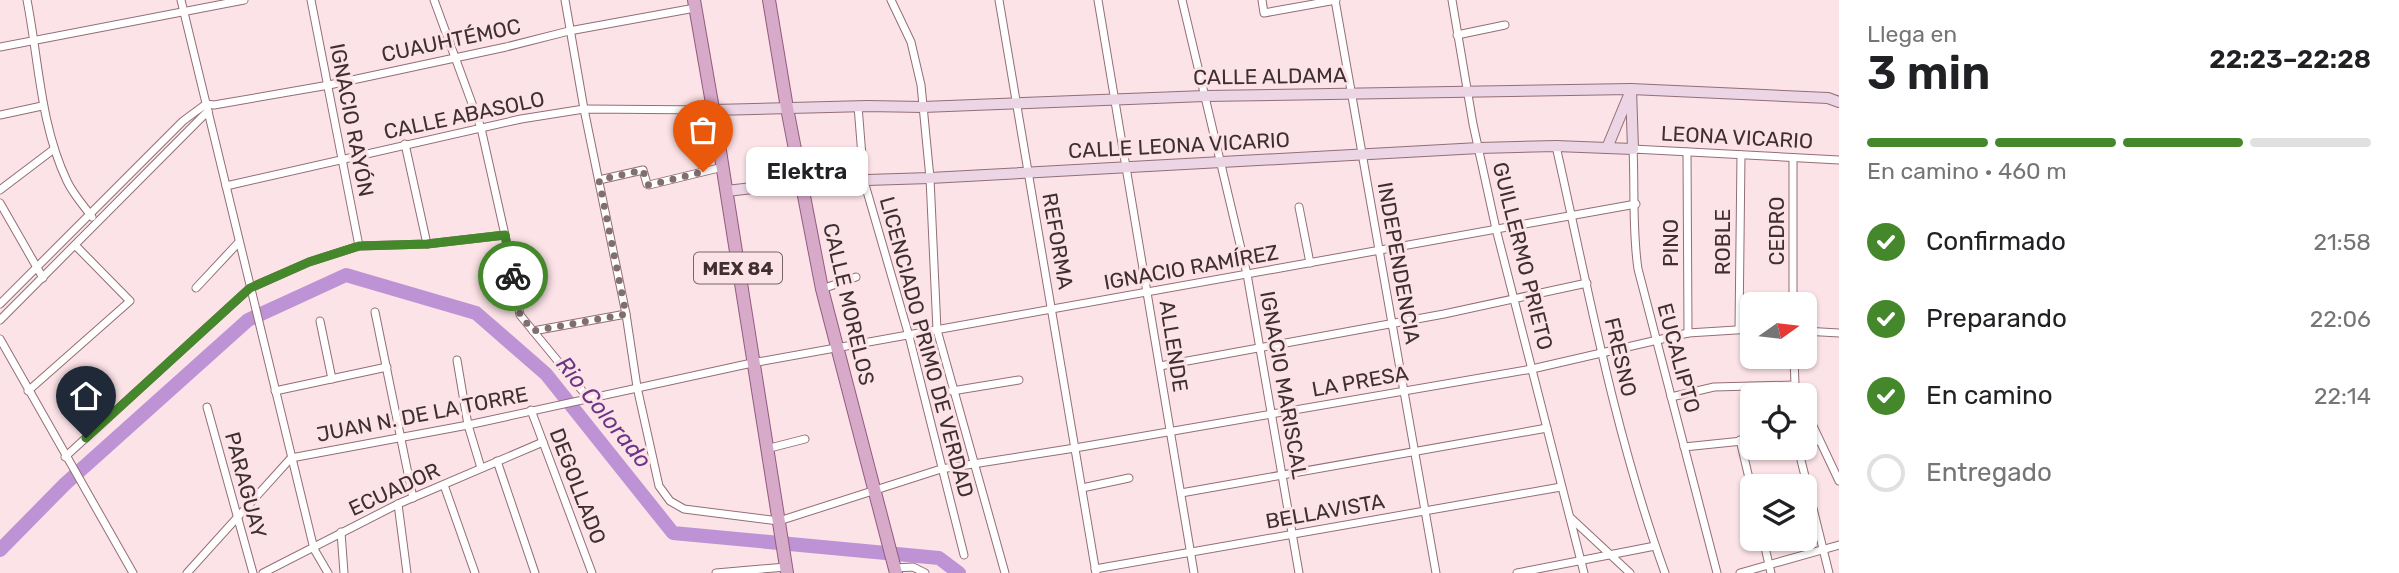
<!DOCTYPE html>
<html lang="es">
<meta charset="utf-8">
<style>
:root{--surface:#fff;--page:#f2f2f2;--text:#202124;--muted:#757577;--line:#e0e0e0;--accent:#44882b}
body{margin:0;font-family:Rubik,sans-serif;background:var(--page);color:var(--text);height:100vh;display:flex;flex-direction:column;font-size:26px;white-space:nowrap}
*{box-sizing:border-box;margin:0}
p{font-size:23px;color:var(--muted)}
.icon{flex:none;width:38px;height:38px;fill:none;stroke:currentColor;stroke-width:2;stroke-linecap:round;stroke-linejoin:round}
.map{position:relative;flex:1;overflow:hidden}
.side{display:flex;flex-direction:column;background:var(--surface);width:560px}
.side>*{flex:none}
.needle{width:46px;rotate:76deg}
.buttons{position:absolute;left:1740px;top:292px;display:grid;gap:14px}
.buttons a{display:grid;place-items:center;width:77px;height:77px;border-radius:10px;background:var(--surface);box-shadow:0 2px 5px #0004;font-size:35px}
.pin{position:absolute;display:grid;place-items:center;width:60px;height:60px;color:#fff;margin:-72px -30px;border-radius:50% 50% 50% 0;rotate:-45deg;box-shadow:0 0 7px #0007}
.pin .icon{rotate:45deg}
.courier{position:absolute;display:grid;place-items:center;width:70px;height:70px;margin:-35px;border:5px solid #44882b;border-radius:50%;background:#fff;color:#222;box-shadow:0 2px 9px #0007}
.bubble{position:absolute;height:49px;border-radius:10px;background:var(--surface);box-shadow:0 2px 5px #0004;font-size:23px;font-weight:600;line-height:49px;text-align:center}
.headline em{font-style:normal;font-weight:600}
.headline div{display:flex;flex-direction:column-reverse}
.headline{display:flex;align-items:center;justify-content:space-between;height:119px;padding:0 28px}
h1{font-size:46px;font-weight:600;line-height:52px}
.bar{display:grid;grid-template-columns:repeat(4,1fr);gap:10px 7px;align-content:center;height:84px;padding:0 28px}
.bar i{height:9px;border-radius:5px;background:var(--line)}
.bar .on{background:var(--accent)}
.bar p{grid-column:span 4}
ol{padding:0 28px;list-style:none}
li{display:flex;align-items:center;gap:21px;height:77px}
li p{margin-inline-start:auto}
li .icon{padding:7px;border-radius:50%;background:var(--accent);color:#fff;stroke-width:4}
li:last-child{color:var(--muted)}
li i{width:38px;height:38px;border:4px solid var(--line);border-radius:50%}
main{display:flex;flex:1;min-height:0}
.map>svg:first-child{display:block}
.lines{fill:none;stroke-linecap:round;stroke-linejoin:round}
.river{stroke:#bd93d6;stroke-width:14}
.street-casing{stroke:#936e75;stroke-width:9}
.secondary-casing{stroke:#936e75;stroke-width:12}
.primary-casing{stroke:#925b7e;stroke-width:14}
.street{stroke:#fff;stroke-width:7}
.secondary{stroke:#ecd5e5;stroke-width:10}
.primary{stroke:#d8aaca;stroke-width:12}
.done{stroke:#816e71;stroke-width:7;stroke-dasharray:0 12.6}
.route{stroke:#44882b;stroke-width:9}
.labels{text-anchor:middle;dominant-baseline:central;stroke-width:6;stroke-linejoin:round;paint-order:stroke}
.shield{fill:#fce3e7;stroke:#786568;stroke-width:2}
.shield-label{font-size:19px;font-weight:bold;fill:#3f2f32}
.street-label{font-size:21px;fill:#3f2f32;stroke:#fce3e7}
.water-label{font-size:23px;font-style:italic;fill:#6a3584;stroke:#fce3e7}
</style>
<main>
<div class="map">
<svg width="1839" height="573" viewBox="0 0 1839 573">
<rect width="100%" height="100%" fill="#fce3e7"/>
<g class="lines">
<polyline class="river" points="0,550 65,484 248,320 346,275 476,313 546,374 673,533 939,558 959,573"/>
<defs>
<g id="street">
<path d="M27,0c12,61 13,124 40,181 6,13 17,25 25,36"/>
<polyline points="181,0 314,549 328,573"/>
<polyline points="311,0 359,246"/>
<polyline points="434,0 481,128 505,235 520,315 589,399"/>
<polyline points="565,0 584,109 626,314 637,387 659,486 670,501 684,509 779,521 941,469 1075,448 1532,369 1688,333 1752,329"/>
<polyline points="891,0 911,42 921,85 930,178 937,330 1005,573"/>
<polyline points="999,0 1096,573"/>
<polyline points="1098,0 1194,573"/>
<polyline points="1182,0 1247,274 1299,573"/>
<polyline points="1262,0 1264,13 1336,0"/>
<polyline points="1335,0 1436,573"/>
<polyline points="1452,0 1473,124 1496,229 1584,573"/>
<polyline points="1457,35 1505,25"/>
<polyline points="0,47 244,0"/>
<polyline points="858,106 864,181 909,336 964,555"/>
<polyline points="0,115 42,106"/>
<polyline points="405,144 427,244"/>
<path d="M1556,146c32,143 59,289 109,427"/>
<polyline points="1687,152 1688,333"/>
<polyline points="599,180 643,170 647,184 649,185 723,167"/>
<polyline points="226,186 521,119 584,109 713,110"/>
<polyline points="0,190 54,149"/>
<polyline points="0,203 43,278"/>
<polyline points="1299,207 1310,263"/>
<polyline points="196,288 239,242"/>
<polyline points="822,289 856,277"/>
<polyline points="0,304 183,121 206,104 214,105 329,85 506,47 569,31 695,8"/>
<polyline points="1793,304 1793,158"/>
<polyline points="375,312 413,498"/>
<polyline points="0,320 208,111"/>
<polyline points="320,321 332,379"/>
<polyline points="1739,329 1741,155"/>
<polyline points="533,331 626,314"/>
<polyline points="1804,331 1839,333"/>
<polyline points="0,339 133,573"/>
<polyline points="1794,357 1795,385 1799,396"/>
<polyline points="457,360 468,425 481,468"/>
<polyline points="1160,366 1444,314 1587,283"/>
<polyline points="28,391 130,301 75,245"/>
<polyline points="275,391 387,367"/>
<polyline points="952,391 1019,380"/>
<polyline points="1671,397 1714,387 1795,385"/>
<polyline points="207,407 253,573"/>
<polyline points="1804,407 1839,481"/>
<polyline points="531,410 592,573"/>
<polyline points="1740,440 1752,491"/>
<polyline points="1804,442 1819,441"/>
<polyline points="1684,447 1752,440"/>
<polyline points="1798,448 1829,573"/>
<polyline points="766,449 805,439"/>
<polyline points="65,457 250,288 309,262 359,246 427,244 505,235"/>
<polyline points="497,461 535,573"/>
<polyline points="444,485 475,573"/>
<polyline points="1082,488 1129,478"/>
<polyline points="1181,493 1547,428"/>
<polyline points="398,504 407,573"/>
<polyline points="1572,519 1630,573"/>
<polyline points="341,532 344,573"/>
<polyline points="1763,539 1771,573"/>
<polyline points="895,568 913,567 925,573"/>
<polyline points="1095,569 1561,487"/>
<polyline points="187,573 291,458 468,425 752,363 1636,204"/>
<polyline points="263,573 398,504 543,442"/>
<polyline points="716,573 786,567"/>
<polyline points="1517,573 1655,546"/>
<path d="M1717,573l-79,-304c-6,-40 -3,-80 -5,-120l206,11"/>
<polyline points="1740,573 1839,545"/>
</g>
<g id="secondary">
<polyline points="713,110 867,106 923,107 1205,96 1631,89 1828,98 1839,102"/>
<polyline points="1607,148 1629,95"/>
<polyline points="727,191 803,182 930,178 1479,148 1556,146 1633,149 1631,89"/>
</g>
<g id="primary">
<polyline points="694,0 717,132 787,573"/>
<polyline points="769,0 787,108 822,289 896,573"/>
</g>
</defs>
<use href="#street" class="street-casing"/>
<use href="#secondary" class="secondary-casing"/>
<use href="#primary" class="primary-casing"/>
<use href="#street" class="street"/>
<use href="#secondary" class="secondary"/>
<use href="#primary" class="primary"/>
</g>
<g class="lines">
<polyline class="done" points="513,276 520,315 533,331 626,314 599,180 643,170 647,184 649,185 703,172"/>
<polyline class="route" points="86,438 250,288 309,262 359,246 427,244 505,235 513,276"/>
</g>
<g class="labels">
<rect class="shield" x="694" y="252.5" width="88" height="31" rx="5"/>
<g class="shield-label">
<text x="738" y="268">MEX 84</text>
</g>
<g class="street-label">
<text transform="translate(451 40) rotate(-12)">CUAUHTÉMOC</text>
<text transform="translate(1270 76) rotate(-1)">CALLE ALDAMA</text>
<text transform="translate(464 115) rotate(-12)">CALLE ABASOLO</text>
<text transform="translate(352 120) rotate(79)">IGNACIO RAYÓN</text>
<text transform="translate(1737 137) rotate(3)">LEONA VICARIO</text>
<text transform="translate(1179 145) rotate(-3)">CALLE LEONA VICARIO</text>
<text transform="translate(1776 231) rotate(-90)">CEDRO</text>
<text transform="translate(1058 241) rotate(80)">REFORMA</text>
<text transform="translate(1722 242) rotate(-90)">ROBLE</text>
<text transform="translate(1670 243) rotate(-90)">PINO</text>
<text transform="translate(1523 256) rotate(76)">GUILLERMO PRIETO</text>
<text transform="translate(1399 263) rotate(80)">INDEPENDENCIA</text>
<text transform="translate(1191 267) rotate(-10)">IGNACIO RAMÍREZ</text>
<text transform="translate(849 304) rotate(77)">CALLE MORELOS</text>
<text transform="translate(1174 346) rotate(81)">ALLENDE</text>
<text transform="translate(927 347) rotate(75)">LICENCIADO PRIMO DE VERDAD</text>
<text transform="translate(1621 357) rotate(77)">FRESNO</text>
<text transform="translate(1679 358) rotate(75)">EUCALIPTO</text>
<text transform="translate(1360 381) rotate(-10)">LA PRESA</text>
<text transform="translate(1284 385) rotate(80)">IGNACIO MARISCAL</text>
<text transform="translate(422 414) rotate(-11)">JUAN N. DE LA TORRE</text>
<text transform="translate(246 485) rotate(75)">PARAGUAY</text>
<text transform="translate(578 486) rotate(69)">DEGOLLADO</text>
<text transform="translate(394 489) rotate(-25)">ECUADOR</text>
<text transform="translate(1325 511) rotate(-10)">BELLAVISTA</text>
</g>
<g class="water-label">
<text transform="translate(604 412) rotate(51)">Rio Colorado</text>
</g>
</g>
</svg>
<div class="buttons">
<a><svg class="needle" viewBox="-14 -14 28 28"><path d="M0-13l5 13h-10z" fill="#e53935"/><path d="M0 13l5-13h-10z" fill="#757577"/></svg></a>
<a><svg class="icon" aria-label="locate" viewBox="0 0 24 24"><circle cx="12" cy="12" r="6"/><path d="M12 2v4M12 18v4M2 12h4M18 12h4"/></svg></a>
<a><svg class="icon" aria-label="layers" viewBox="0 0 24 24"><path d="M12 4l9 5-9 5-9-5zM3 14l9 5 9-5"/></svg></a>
</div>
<div class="pin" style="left:703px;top:172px;background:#ea580c"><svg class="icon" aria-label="bag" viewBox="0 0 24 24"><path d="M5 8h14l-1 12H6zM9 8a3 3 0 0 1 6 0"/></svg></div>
<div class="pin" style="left:86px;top:438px;background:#1f2937"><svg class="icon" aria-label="home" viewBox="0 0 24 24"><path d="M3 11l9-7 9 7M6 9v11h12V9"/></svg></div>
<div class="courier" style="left:513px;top:276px"><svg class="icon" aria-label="bike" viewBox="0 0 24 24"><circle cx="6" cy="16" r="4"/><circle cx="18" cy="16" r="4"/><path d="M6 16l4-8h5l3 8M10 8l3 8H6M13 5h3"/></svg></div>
<div class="bubble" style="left:746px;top:147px;width:122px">Elektra</div>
</div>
<section class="side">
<div class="headline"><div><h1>3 min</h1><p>Llega en</p></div><em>22:23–22:28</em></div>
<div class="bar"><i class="on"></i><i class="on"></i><i class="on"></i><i></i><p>En camino · 460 m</p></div>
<ol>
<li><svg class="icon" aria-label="check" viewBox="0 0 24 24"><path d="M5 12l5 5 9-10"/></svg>Confirmado<p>21:58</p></li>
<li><svg class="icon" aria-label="check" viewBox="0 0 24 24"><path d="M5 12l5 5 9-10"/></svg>Preparando<p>22:06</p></li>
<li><svg class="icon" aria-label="check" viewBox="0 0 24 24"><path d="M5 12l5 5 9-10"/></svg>En camino<p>22:14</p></li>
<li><i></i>Entregado</li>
</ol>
</section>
</main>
